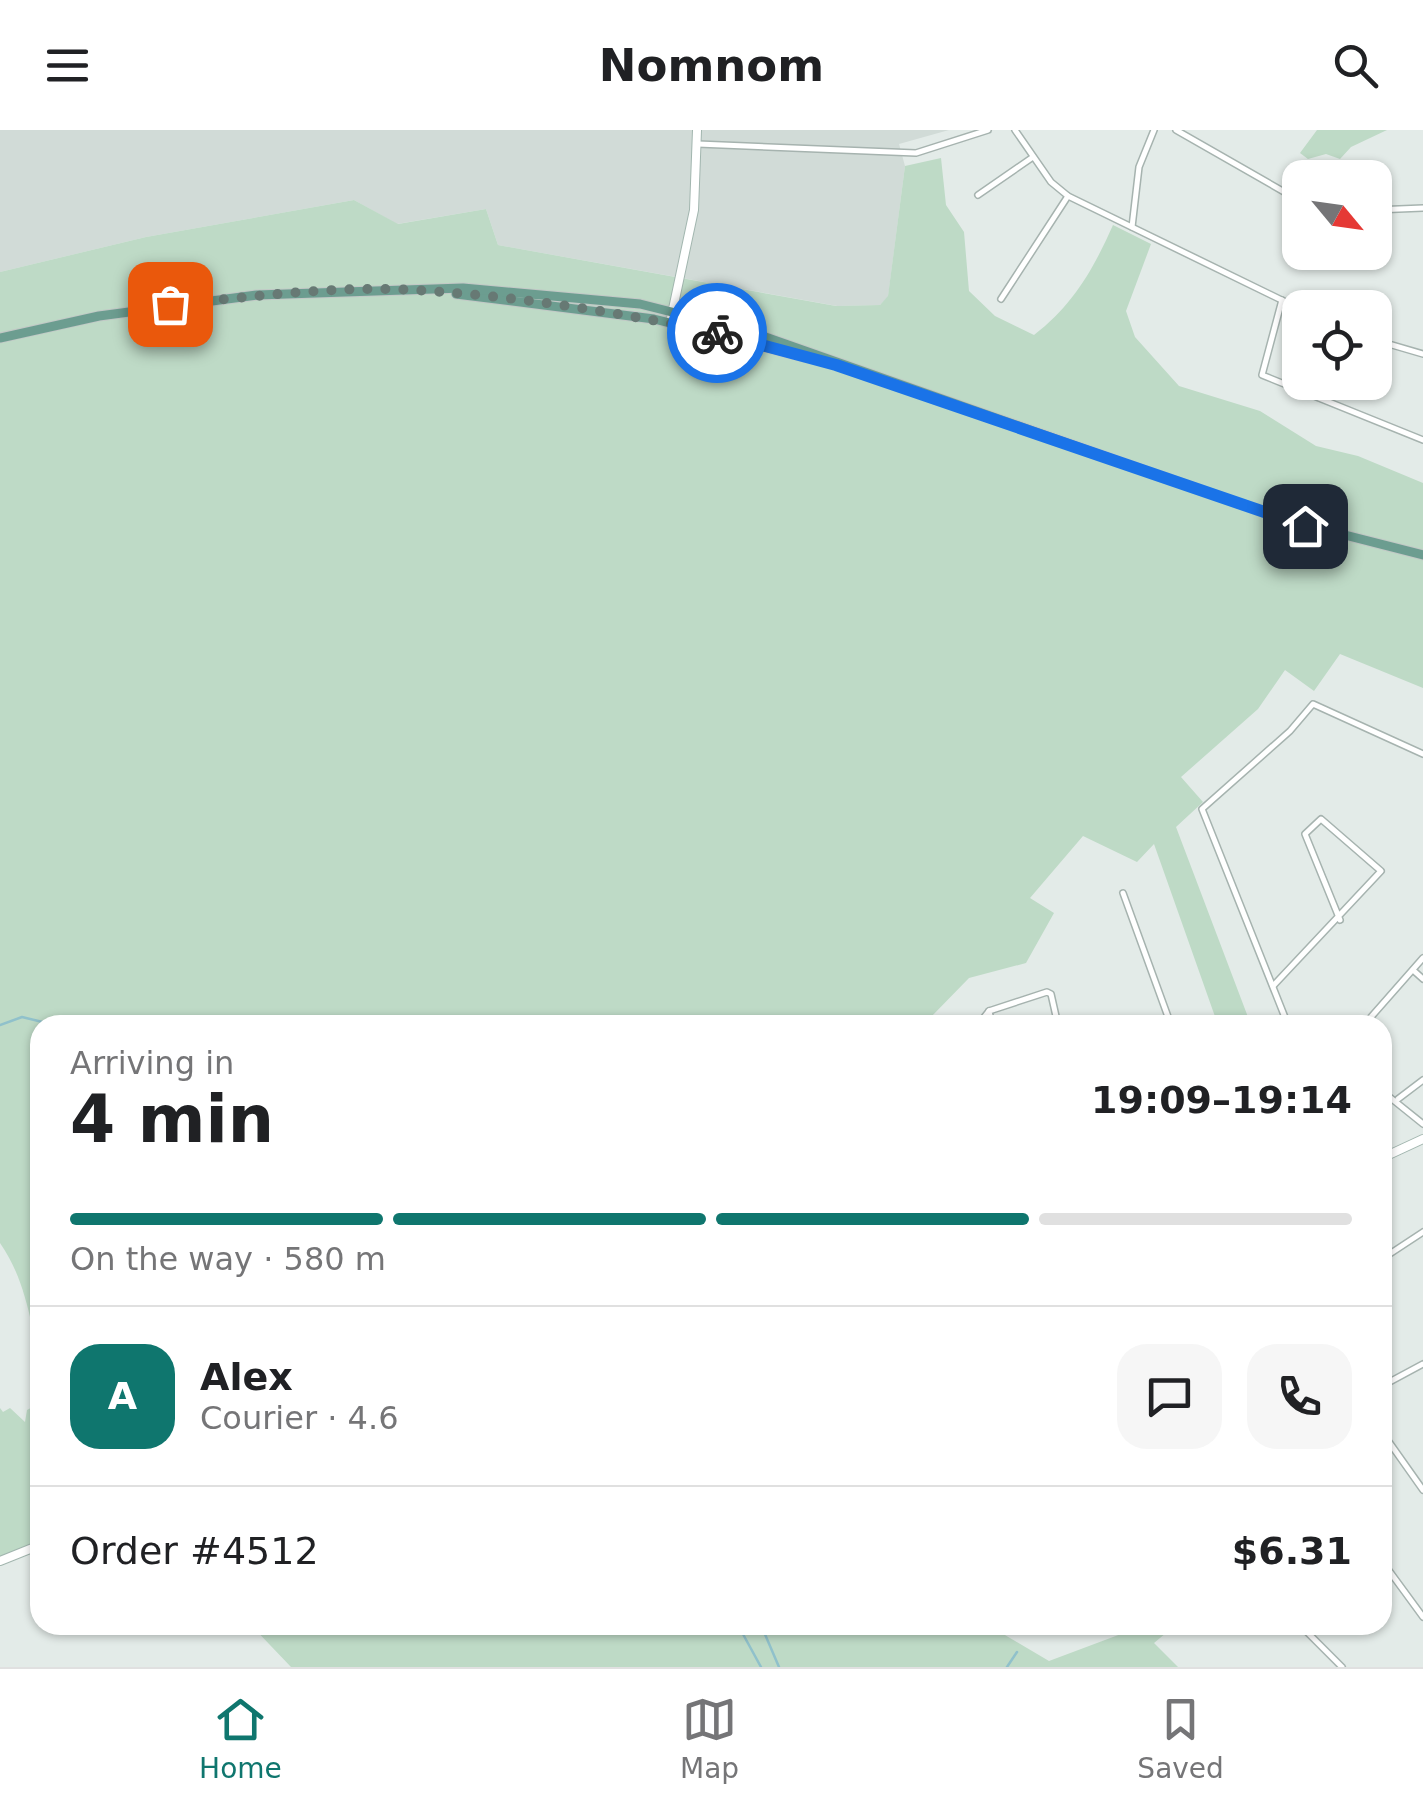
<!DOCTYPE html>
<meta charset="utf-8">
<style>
:root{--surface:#fff;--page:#f6f6f6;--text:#202124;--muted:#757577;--line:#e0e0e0;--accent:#0f766e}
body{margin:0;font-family:"DejaVu Sans",sans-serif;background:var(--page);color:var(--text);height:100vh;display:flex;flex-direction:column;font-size:38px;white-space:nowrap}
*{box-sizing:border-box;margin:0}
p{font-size:32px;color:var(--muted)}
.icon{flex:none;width:55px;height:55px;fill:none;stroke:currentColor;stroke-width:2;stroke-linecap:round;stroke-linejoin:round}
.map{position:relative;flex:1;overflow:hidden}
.side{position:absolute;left:30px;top:885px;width:1362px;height:620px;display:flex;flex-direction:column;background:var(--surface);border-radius:30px;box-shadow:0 2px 8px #0004}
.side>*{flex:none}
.needle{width:65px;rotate:119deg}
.fabs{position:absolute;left:1282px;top:30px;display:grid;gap:20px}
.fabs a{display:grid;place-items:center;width:110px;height:110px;border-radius:20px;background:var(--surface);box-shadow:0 2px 8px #0004;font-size:50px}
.pin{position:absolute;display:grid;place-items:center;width:85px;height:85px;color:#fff;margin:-42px;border-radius:20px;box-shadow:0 5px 15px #0006}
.courier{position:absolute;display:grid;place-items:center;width:100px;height:100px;margin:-50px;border:8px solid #1a73e8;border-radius:50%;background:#fff;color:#222;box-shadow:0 2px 12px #0007}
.head em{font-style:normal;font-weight:700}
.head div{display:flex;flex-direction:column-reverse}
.head{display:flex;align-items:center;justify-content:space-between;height:170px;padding:0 40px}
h1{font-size:65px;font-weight:700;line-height:75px}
.bar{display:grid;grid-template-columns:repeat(4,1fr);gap:15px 10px;align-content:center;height:120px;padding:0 40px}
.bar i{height:12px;border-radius:8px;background:var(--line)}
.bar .current{background:var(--accent)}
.bar p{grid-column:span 4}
.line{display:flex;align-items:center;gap:25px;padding:0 40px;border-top:2px solid var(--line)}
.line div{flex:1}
.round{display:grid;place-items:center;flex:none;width:105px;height:105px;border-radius:30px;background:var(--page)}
header{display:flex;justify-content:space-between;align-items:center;height:130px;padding:0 40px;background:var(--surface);font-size:45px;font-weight:700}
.tab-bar{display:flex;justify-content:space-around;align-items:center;height:140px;border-top:2px solid var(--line);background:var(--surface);font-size:28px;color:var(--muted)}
.tab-bar a{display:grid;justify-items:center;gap:5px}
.tab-bar .current{color:var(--accent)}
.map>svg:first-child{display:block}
.built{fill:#d1dbd7}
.green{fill:#bedac6}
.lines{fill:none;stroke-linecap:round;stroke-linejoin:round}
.stream{stroke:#90c1cb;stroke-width:2.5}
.street-casing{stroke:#a6b3af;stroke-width:8}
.secondary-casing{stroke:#a2b6af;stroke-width:10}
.primary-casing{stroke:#c2c8c6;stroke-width:11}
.street{stroke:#fff;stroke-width:5}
.secondary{stroke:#fff;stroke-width:8}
.primary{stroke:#6c9d90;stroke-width:9}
.done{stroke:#677974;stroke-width:10;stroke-dasharray:0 18}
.route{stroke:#1a73e8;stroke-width:12}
</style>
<header><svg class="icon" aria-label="menu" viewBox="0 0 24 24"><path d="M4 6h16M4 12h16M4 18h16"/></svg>Nomnom<svg class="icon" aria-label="search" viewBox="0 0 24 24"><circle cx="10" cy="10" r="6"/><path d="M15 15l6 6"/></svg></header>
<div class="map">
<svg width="1423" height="1537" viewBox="0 0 1423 1537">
<rect width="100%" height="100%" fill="#e3ebe8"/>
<polygon class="built" points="0,0 949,0 899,14 905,36 888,167 880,175 837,176 498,115 486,79 397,94 354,70 146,107 0,142"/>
<g class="green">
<polygon points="1317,0 1387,0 1351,17 1340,29 1326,24 1308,29 1300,23"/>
<path d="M941,28l5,47 18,27 5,59 26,25 39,19c39,-30 59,-65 79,-110l38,19 -25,67 9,26 44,49 81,25 56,35 42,10 65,27v205l-83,-34 -26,37 -29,-21 -27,39 -77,68 22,25 -27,25 75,198h-33l-64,-181 -17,18 -54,-26 -53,62 24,15 -28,50 -57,15 -39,40 -36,7h-854v303l-8,-3c-7,-30 -14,-56 -32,-82v-971l146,-35 208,-37 44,24 88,-15 12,36 338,61 44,-1 8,-9 17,-130z"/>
<polygon points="40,1273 40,1416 0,1431 0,1278 3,1282 10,1278 25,1292 27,1280"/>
<polygon points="251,1495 988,1495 1049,1531 1145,1495 1163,1495 1166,1503 1154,1513 1178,1537 291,1537"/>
</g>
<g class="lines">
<g class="stream">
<polyline points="0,895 22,887 55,895"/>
<polyline points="738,1495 761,1537"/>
<polyline points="761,1495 779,1537"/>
<polyline points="1007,1537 1017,1522"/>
</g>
<defs>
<g id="street">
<polyline points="1015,0 1051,52 1068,66 1300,179"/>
<polyline points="1176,0 1300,71"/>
<polyline points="698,14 916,23 988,0"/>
<polyline points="978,65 1033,27"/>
<polyline points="1375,80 1423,78"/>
<polyline points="1132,97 1139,37 1154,0"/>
<polyline points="1001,169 1068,66"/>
<polyline points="1282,170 1262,245 1423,310"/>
<polyline points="1375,210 1423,224"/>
<polyline points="1123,763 1171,895"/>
<polyline points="1413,840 1423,849"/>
<polyline points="1273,856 1381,741 1321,689 1305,704 1340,790"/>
<polyline points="978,895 989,881"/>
<polyline points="992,895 989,881 1047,862 1051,864 1058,895"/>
<polyline points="1288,895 1202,679 1290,601 1313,574 1423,624"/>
<polyline points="1364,895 1423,828"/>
<polyline points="1382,961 1423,994"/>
<polyline points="1398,969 1423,950"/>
<polyline points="1382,1129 1423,1102"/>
<polyline points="1382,1256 1423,1234"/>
<polyline points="1382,1302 1423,1360"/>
<polyline points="1382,1431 1423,1487"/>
<polyline points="1300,1495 1342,1537"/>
</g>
<g id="secondary">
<polyline points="670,193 694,80 697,0"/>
<polyline points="1382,1028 1423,1009"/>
<polyline points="0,1431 40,1415"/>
</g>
<g id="primary">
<polyline points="456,164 654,189 804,227"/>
<polyline points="0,208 99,186 257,165 463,158 640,174 751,202 1286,390 1423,425"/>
</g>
</defs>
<use href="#street" class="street-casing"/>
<use href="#secondary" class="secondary-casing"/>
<use href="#primary" class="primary-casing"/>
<use href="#street" class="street"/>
<use href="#secondary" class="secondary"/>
<use href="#primary" class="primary"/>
</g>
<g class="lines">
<path class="done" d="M170,174c80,-6 163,-19 244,-14 102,6 203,22 303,43"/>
<polyline class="route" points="717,203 836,235 1305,396"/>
</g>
</svg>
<div class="fabs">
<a><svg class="needle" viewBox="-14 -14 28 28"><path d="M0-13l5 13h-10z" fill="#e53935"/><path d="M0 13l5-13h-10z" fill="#757577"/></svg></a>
<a><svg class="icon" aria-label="locate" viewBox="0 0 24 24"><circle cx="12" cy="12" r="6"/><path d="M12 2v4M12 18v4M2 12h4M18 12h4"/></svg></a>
</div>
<div class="pin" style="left:170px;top:174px;background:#ea580c"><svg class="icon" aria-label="bag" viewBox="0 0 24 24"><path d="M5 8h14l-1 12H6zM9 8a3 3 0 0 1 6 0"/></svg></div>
<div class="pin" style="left:1305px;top:396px;background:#1f2937"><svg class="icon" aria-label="home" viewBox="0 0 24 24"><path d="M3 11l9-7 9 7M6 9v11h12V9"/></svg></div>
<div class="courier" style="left:717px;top:203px"><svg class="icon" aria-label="bike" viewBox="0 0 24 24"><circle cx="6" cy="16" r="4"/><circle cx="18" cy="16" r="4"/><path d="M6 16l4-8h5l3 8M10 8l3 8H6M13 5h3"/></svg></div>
<section class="side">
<div class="head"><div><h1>4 min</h1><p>Arriving in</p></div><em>19:09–19:14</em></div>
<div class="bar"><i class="current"></i><i class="current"></i><i class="current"></i><i></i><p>On the way · 580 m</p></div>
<div class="line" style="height:180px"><b class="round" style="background:var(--accent);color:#fff">A</b><div><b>Alex</b><p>Courier · 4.6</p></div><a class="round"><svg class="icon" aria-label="chat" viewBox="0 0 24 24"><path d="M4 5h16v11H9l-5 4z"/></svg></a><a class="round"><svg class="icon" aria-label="phone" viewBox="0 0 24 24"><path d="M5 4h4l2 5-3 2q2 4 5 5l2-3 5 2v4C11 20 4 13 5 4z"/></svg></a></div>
<div class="line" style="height:130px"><div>Order #4512</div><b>$6.31</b></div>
</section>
</div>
<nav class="tab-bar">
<a class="current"><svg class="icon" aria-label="home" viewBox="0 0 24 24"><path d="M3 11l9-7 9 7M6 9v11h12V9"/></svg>Home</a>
<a><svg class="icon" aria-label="map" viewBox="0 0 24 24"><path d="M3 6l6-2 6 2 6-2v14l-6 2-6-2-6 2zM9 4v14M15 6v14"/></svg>Map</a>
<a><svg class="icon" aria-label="saved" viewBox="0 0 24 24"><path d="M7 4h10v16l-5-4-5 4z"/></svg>Saved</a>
</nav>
